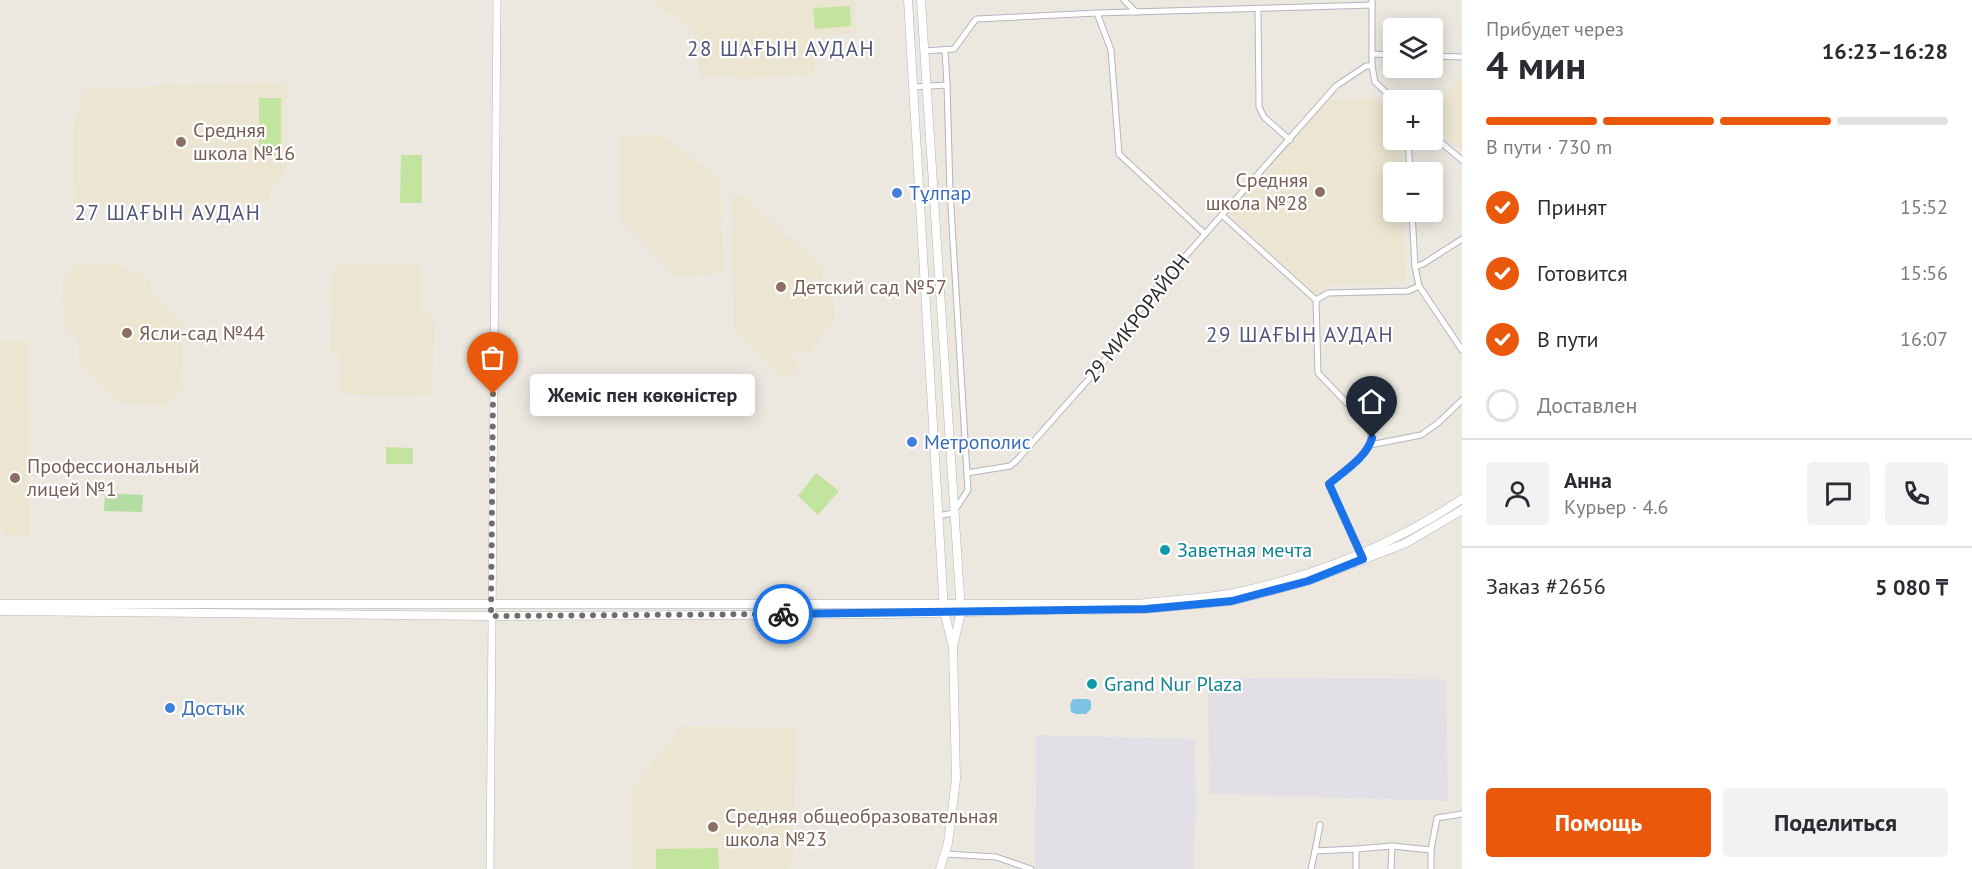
<!DOCTYPE html>
<html lang="ru">
<meta charset="utf-8">
<style>
:root{--surface:#fff;--page:#f2f2f3;--text:#2b2b33;--muted:#7c7c81;--line:#e1e1e2;--accent:#ea580c}
body{margin:0;font-family:"PT Sans",sans-serif;background:var(--page);color:var(--text);height:100vh;display:flex;flex-direction:column;font-size:22px;white-space:nowrap}
*{box-sizing:border-box;margin:0}
p{font-size:20px;color:var(--muted)}
.icon{flex:none;width:33px;height:33px;fill:none;stroke:currentColor;stroke-width:2;stroke-linecap:round;stroke-linejoin:round}
.map{position:relative;flex:1;overflow:hidden}
.drawer{display:flex;flex-direction:column;background:var(--surface);width:510px}
.drawer>*{flex:none}
.fabs{position:absolute;left:1383px;top:18px;display:grid;gap:12px}
.fabs a{display:grid;place-items:center;width:60px;height:60px;border-radius:6px;background:var(--surface);box-shadow:0 3px 15px #0003;font-size:30px}
.pin{position:absolute;display:grid;place-items:center;width:51px;height:51px;color:#fff;margin:-62px -26px;border-radius:50% 50% 50% 0;rotate:-45deg;box-shadow:0 0 6px #0007}
.pin .icon{rotate:45deg}
.courier{position:absolute;display:grid;place-items:center;width:60px;height:60px;margin:-30px;border:4px solid #1a73e8;border-radius:50%;background:#fff;color:#222;box-shadow:0 2px 8px #0007}
.bubble{position:absolute;height:42px;border-radius:6px;background:var(--surface);box-shadow:0 3px 15px #0003;font-size:20px;font-weight:700;line-height:42px;text-align:center}
.headline em{font-style:normal;font-weight:700}
.headline div{display:flex;flex-direction:column-reverse}
.headline{display:flex;align-items:center;justify-content:space-between;height:102px;padding:0 24px}
h1{font-size:39px;font-weight:700;line-height:45px}
.bar{display:grid;grid-template-columns:repeat(4,1fr);gap:9px 6px;align-content:center;height:72px;padding:0 24px}
.bar i{height:8px;border-radius:4px;background:var(--line)}
.bar .active{background:var(--accent)}
.bar p{grid-column:span 4}
.line{display:flex;align-items:center;gap:15px;padding:0 24px;border-top:2px solid var(--line)}
.line div{flex:1}
.round{display:grid;place-items:center;flex:none;width:63px;height:63px;border-radius:6px;background:var(--page)}
ol{padding:0 24px;list-style:none}
li{display:flex;align-items:center;gap:18px;height:66px}
li p{margin-inline-start:auto}
li .icon{padding:6px;border-radius:50%;background:var(--accent);color:#fff;stroke-width:4}
li:last-child{color:var(--muted)}
li i{width:33px;height:33px;border:3px solid var(--line);border-radius:50%}
.button{display:flex;gap:12px;margin-top:auto;padding:12px 24px}
.button a{flex:1;height:69px;border-radius:6px;background:var(--accent);color:#fff;font-size:24px;font-weight:700;line-height:69px;text-align:center}
.button a+a{background:var(--page);color:var(--text)}
main{display:flex;flex:1;min-height:0}
.map>svg:first-child{display:block}
.industrial{fill:#e2e0e6}
.education{fill:#ece5d1}
.green{fill:#b3dda2}
.pitch{fill:#c3e49f}
.water{fill:#7dc3e4}
.lines{fill:none;stroke-linecap:round;stroke-linejoin:round}
.minor-casing{stroke:#b3b5be;stroke-width:7}
.tertiary-casing{stroke:#b3b5be;stroke-width:8}
.secondary-casing{stroke:#b3b5be;stroke-width:9}
.minor{stroke:#fff;stroke-width:5}
.tertiary{stroke:#fff;stroke-width:7}
.secondary{stroke:#fff;stroke-width:8}
.done{stroke:#6f6e6b;stroke-width:6;stroke-dasharray:0 10.8}
.route{stroke:#1a73e8;stroke-width:8}
.education-dot{fill:#8d6e63;stroke:#fff;stroke-width:2}
.shop-dot{fill:#3f7fe0;stroke:#fff;stroke-width:2}
.culture-dot{fill:#0f9aa8;stroke:#fff;stroke-width:2}
.labels{text-anchor:middle;dominant-baseline:central;stroke-width:4.5;stroke-linejoin:round;paint-order:stroke}
.education-label{font-size:20px;fill:#785e54;stroke:#fff;text-anchor:start}
.shop-label{font-size:20px;fill:#366cbe;stroke:#fff;text-anchor:start}
.street-label{font-size:20px;fill:#2c2c2c;stroke:#fff}
.culture-label{font-size:20px;fill:#0d838f;stroke:#fff;text-anchor:start}
.neighbourhood-label{font-size:21px;letter-spacing:1.5px;fill:#505579;stroke:#fff}
</style>
<main>
<div class="map">
<svg width="1462" height="869" viewBox="0 0 1462 869">
<rect width="100%" height="100%" fill="#ece8e0"/>
<g class="industrial">
<polygon points="1208,678 1446,679 1448,801 1209,794"/>
<polygon points="1036,735 1195,739 1196,811 1193,869 1035,869"/>
</g>
<g class="education">
<polygon points="651,0 855,0 857,33 813,37 815,74 735,79 734,75 700,78 693,30"/>
<polygon points="1461,77 1462,78 1462,152 1432,125 1433,107"/>
<polygon points="281,82 287,89 287,166 270,191 269,202 73,208 74,118 84,93 91,88"/>
<polygon points="1377,98 1393,114 1394,140 1401,140 1402,172 1394,172 1394,212 1403,212 1406,281 1331,285 1314,294 1228,213 1328,100"/>
<polygon points="659,134 719,178 724,273 677,277 620,219 620,135"/>
<polygon points="742,195 823,268 822,282 826,282 832,291 835,318 810,352 802,352 797,349 792,354 799,365 798,369 789,375 778,374 734,329 731,196"/>
<polygon points="340,263 421,266 421,309 435,321 432,395 341,394 340,354 330,353 332,271"/>
<polygon points="79,264 116,264 129,271 140,272 145,279 151,279 150,290 182,324 183,388 164,406 117,402 79,364 78,340 64,326 62,280"/>
<polygon points="0,341 28,341 30,536 5,535 0,529"/>
<polygon points="681,726 796,727 793,864 787,869 632,869 631,791"/>
</g>
<polygon class="green" points="105,493 143,495 142,512 104,511"/>
<g class="pitch">
<polygon points="850,6 851,26 815,29 813,8"/>
<rect x="259" y="98" width="22" height="58"/>
<polygon points="401,155 422,155 422,203 400,203"/>
<polygon points="386,447 413,448 413,464 386,464"/>
<polygon points="816,473 839,491 818,515 798,496"/>
<polygon points="718,848 719,869 656,869 656,849"/>
</g>
<polygon class="water" points="1073,699 1088,699 1091,701 1091,709 1086,714 1076,714 1071,712 1070,704"/>
<g class="lines">
<defs>
<g id="minor">
<polyline points="1124,0 1136,12"/>
<polyline points="1372,0 1372,66 1375,82 1394,100"/>
<polyline points="1258,9 1259,107 1264,117 1290,140"/>
<polyline points="1097,13 1111,50 1119,154 1205,234"/>
<polyline points="945,50 947,85"/>
<polyline points="924,51 954,49 976,19 1097,13 1372,5"/>
<polyline points="1372,54 1394,55"/>
<polyline points="1432,56 1462,57"/>
<polyline points="914,87 947,85 950,191 968,490 953,513 938,516"/>
<polyline points="1432,135 1462,160"/>
<polyline points="1408,140 1410,172"/>
<polyline points="1412,212 1415,267 1419,286 1462,350"/>
<path d="M1222,215l94,85 2,73 51,53c1,5 3,10 2,15 -2,13 -31,33 -42,43l32,70"/>
<polyline points="1415,267 1423,264 1462,239"/>
<polyline points="1316,300 1328,293 1408,291 1419,286"/>
<polyline points="1370,445 1421,435 1438,423 1462,400"/>
<polyline points="967,473 1010,466 1016,461 1103,363 1144,303 1336,86 1366,66 1372,66"/>
<polyline points="1320,825 1315,851 1356,849"/>
<polyline points="1431,850 1431,869"/>
<polyline points="946,854 996,857 1031,869"/>
<polyline points="1311,869 1315,851"/>
<polyline points="1356,869 1356,849 1392,846"/>
<polyline points="1391,869 1392,846 1431,850 1437,818 1462,814"/>
</g>
<polyline id="tertiary" points="490,869 497,0"/>
<g id="secondary">
<polyline points="908,0 944,611 953,647 956,779 948,843 940,869"/>
<polyline points="921,0 961,612 953,646"/>
<path d="M0,604h1138c31,-4 65,-5 96,-11 81,-17 159,-48 228,-94"/>
<polyline points="1090,610 1146,609 1232,601 1308,581 1406,543 1462,510"/>
<polyline points="0,611 491,616 892,614 1048,610"/>
</g>
</defs>
<use href="#minor" class="minor-casing"/>
<use href="#tertiary" class="tertiary-casing"/>
<use href="#secondary" class="secondary-casing"/>
<use href="#minor" class="minor"/>
<use href="#tertiary" class="tertiary"/>
<use href="#secondary" class="secondary"/>
</g>
<g class="lines">
<polyline class="done" points="493,394 491,616 783,614"/>
<path class="route" d="M783,614l363,-5 22,-2 64,-6 76,-20 55,-22 -34,-75c15,-13 38,-27 43,-46"/>
</g>
<g class="education-dot">
<circle cx="181" cy="142" r="6"/>
<circle cx="1320" cy="192" r="6"/>
<circle cx="781" cy="287" r="6"/>
<circle cx="127" cy="333" r="6"/>
<circle cx="15" cy="478" r="6"/>
<circle cx="713" cy="827" r="6"/>
</g>
<g class="shop-dot">
<circle cx="897" cy="193" r="6"/>
<circle cx="912" cy="442" r="6"/>
<circle cx="170" cy="708" r="6"/>
</g>
<g class="culture-dot">
<circle cx="1165" cy="550" r="6"/>
<circle cx="1092" cy="684" r="6"/>
</g>
<g class="labels">
<g class="education-label">
<text x="193" y="130">Средняя<tspan x="193" dy="23">школа №16</tspan></text>
<text x="1308" y="180" text-anchor="end">Средняя<tspan x="1308" dy="23">школа №28</tspan></text>
<text x="793" y="287">Детский сад №57</text>
<text x="139" y="333">Ясли-сад №44</text>
<text x="27" y="466">Профессиональный<tspan x="27" dy="23">лицей №1</tspan></text>
<text x="725" y="816">Средняя общеобразовательная<tspan x="725" dy="23">школа №23</tspan></text>
</g>
<g class="shop-label">
<text x="909" y="193">Тұлпар</text>
<text x="924" y="442">Метрополис</text>
<text x="182" y="708">Достык</text>
</g>
<g class="street-label">
<text transform="translate(1137 318) rotate(-52)">29 МИКРОРАЙОН</text>
</g>
<g class="culture-label">
<text x="1177" y="550">Заветная мечта</text>
<text x="1104" y="684">Grand Nur Plaza</text>
</g>
<g class="neighbourhood-label">
<text x="781" y="48">28 ШАҒЫН АУДАН</text>
<text x="168" y="212">27 ШАҒЫН АУДАН</text>
<text x="1300" y="334">29 ШАҒЫН АУДАН</text>
</g>
</g>
</svg>
<div class="fabs">
<a><svg class="icon" aria-label="layers" viewBox="0 0 24 24"><path d="M12 4l9 5-9 5-9-5zM3 14l9 5 9-5"/></svg></a>
<a>+</a>
<a>−</a>
</div>
<div class="pin" style="left:493px;top:394px;background:#ea580c"><svg class="icon" aria-label="bag" viewBox="0 0 24 24"><path d="M5 8h14l-1 12H6zM9 8a3 3 0 0 1 6 0"/></svg></div>
<div class="pin" style="left:1372px;top:438px;background:#1f2937"><svg class="icon" aria-label="home" viewBox="0 0 24 24"><path d="M3 11l9-7 9 7M6 9v11h12V9"/></svg></div>
<div class="courier" style="left:783px;top:614px"><svg class="icon" aria-label="bike" viewBox="0 0 24 24"><circle cx="6" cy="16" r="4"/><circle cx="18" cy="16" r="4"/><path d="M6 16l4-8h5l3 8M10 8l3 8H6M13 5h3"/></svg></div>
<div class="bubble" style="left:530px;top:374px;width:225px">Жеміс пен көкөністер</div>
</div>
<section class="drawer">
<div class="headline"><div><h1>4 мин</h1><p>Прибудет через</p></div><em>16:23–16:28</em></div>
<div class="bar"><i class="active"></i><i class="active"></i><i class="active"></i><i></i><p>В пути · 730 m</p></div>
<ol>
<li><svg class="icon" aria-label="check" viewBox="0 0 24 24"><path d="M5 12l5 5 9-10"/></svg>Принят<p>15:52</p></li>
<li><svg class="icon" aria-label="check" viewBox="0 0 24 24"><path d="M5 12l5 5 9-10"/></svg>Готовится<p>15:56</p></li>
<li><svg class="icon" aria-label="check" viewBox="0 0 24 24"><path d="M5 12l5 5 9-10"/></svg>В пути<p>16:07</p></li>
<li><i></i>Доставлен</li>
</ol>
<div class="line" style="height:108px"><a class="round"><svg class="icon" aria-label="person" viewBox="0 0 24 24"><circle cx="12" cy="8" r="4"/><path d="M4 21q1-7 8-7t8 7"/></svg></a><div><b>Анна</b><p>Курьер · 4.6</p></div><a class="round"><svg class="icon" aria-label="chat" viewBox="0 0 24 24"><path d="M4 5h16v11H9l-5 4z"/></svg></a><a class="round"><svg class="icon" aria-label="phone" viewBox="0 0 24 24"><path d="M5 4h4l2 5-3 2q2 4 5 5l2-3 5 2v4C11 20 4 13 5 4z"/></svg></a></div>
<div class="line" style="height:78px"><div>Заказ #2656</div><b>5 080 ₸</b></div>
<div class="button"><a>Помощь</a><a>Поделиться</a></div>
</section>
</main>
